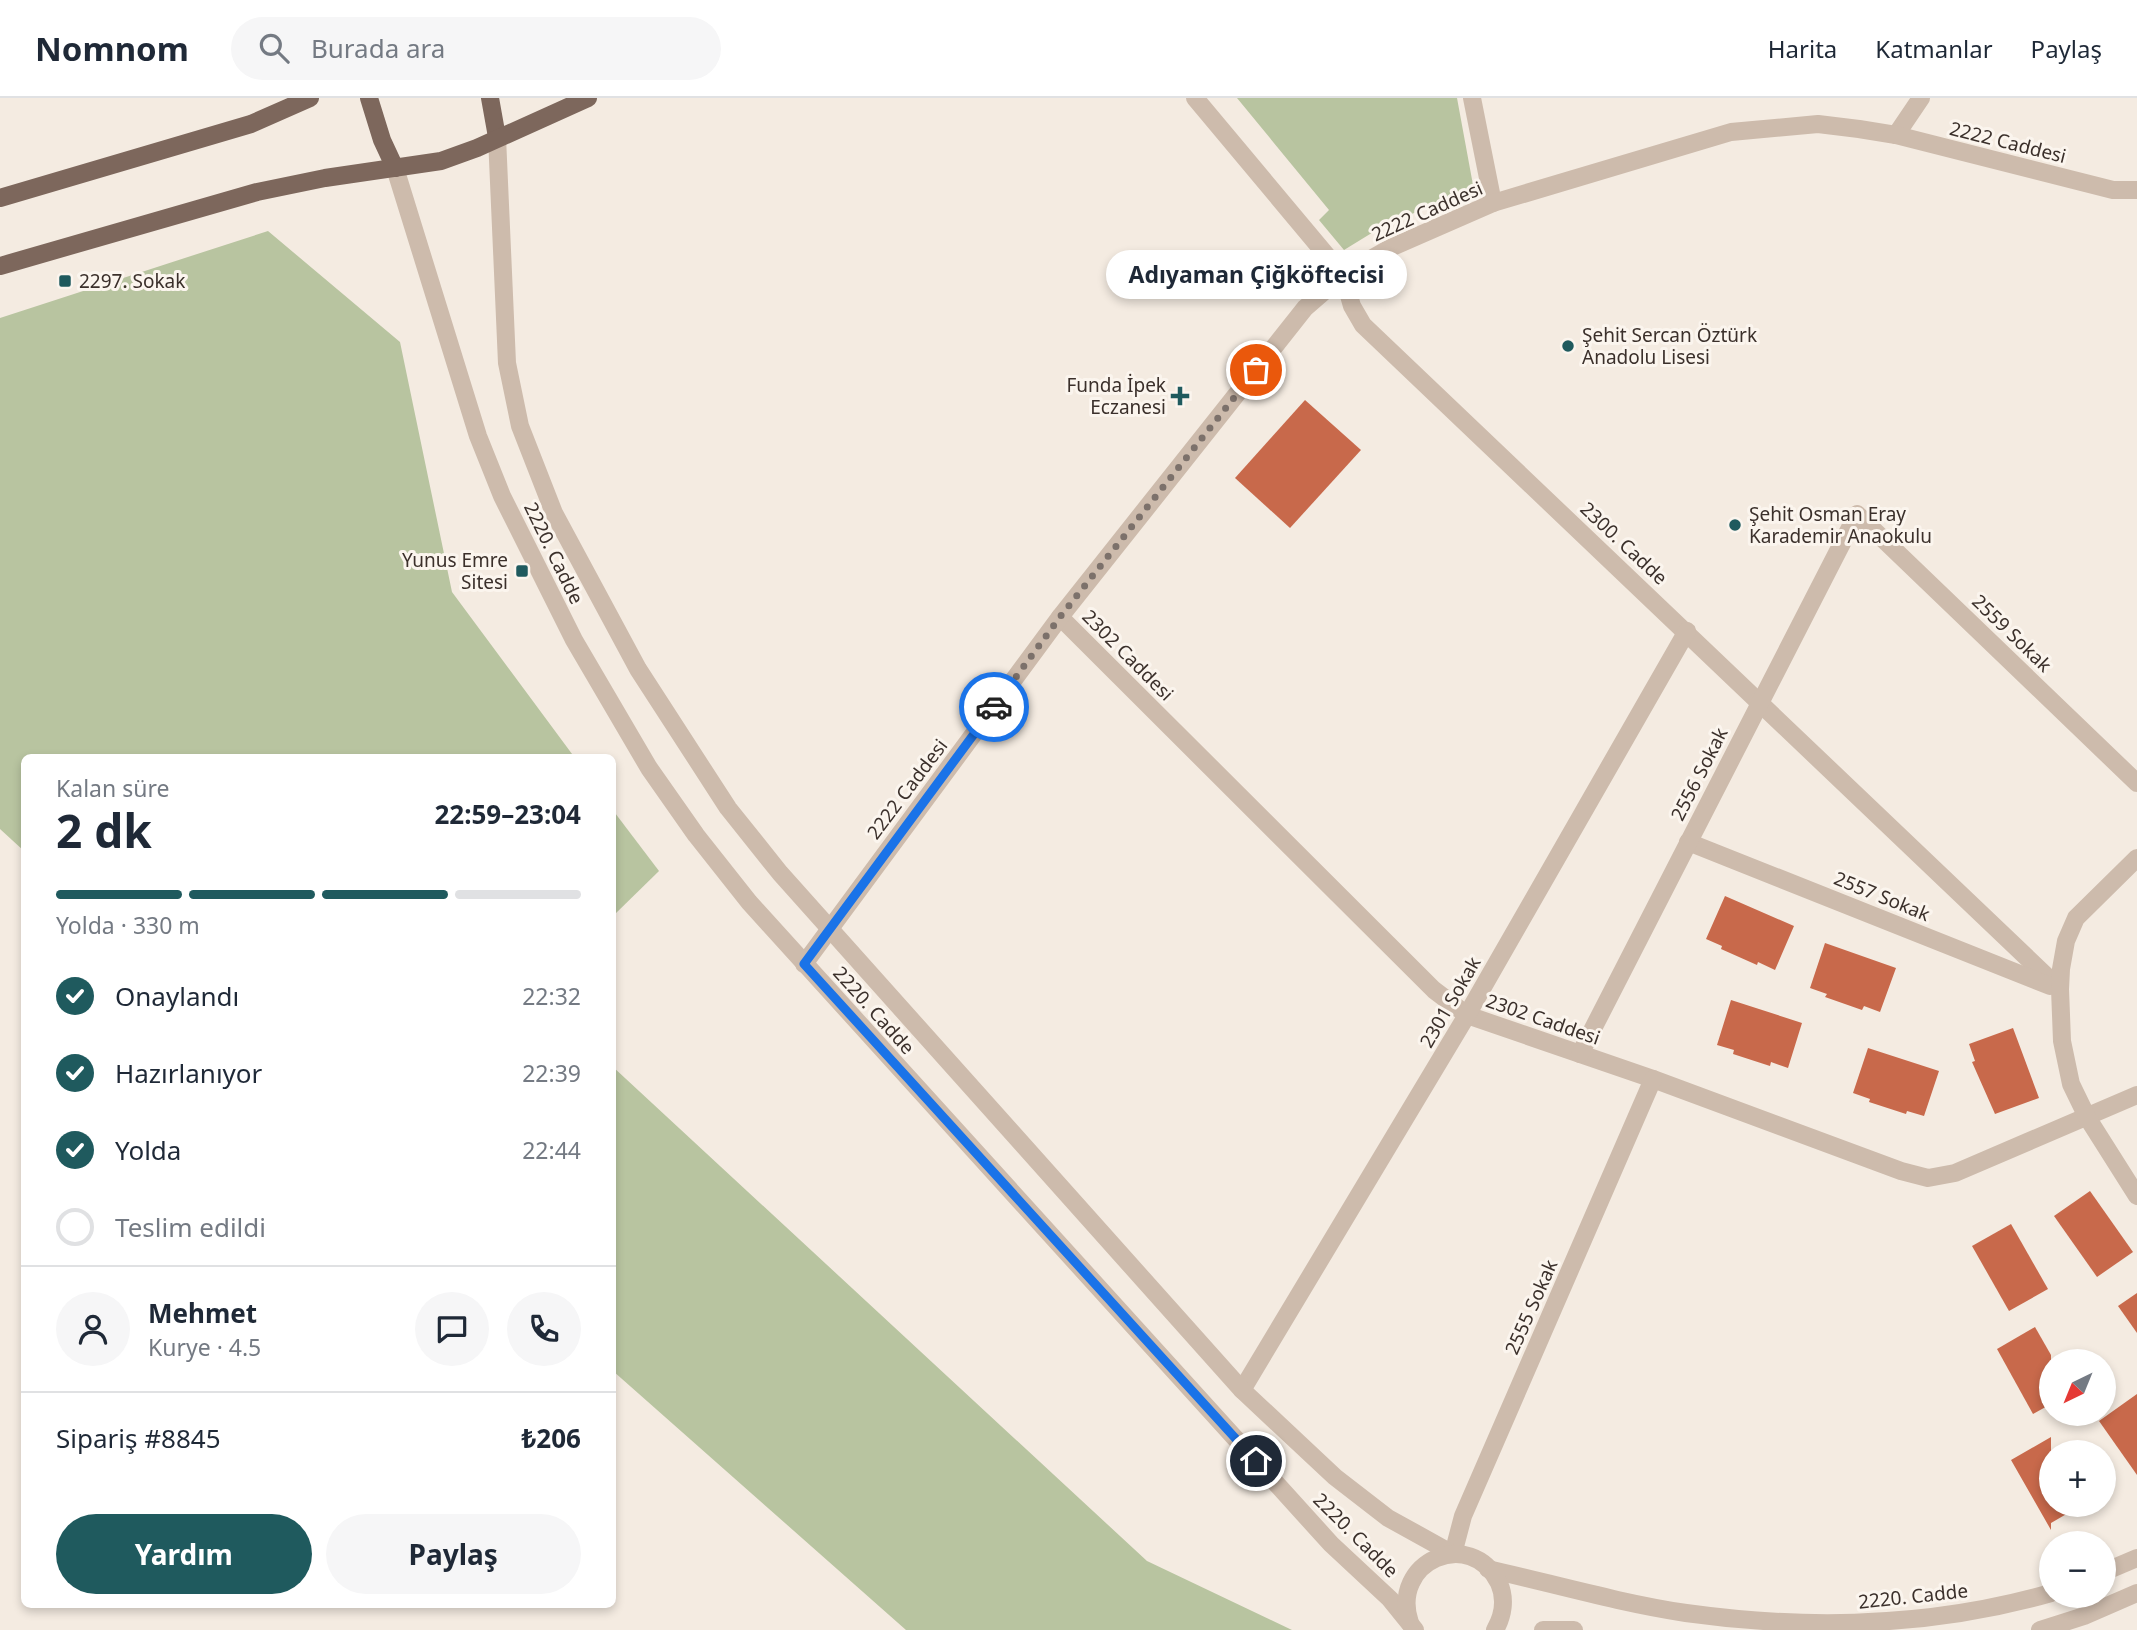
<!DOCTYPE html>
<html lang="tr">
<meta charset="utf-8">
<style>
:root{--surface:#fff;--page:#f6f6f7;--text:#1f2937;--muted:#747a83;--line:#e0e1e3;--accent:#1f5a5e}
body{margin:0;font-family:"Noto Sans",sans-serif;background:var(--page);color:var(--text);height:100vh;display:flex;flex-direction:column;font-size:26px;white-space:nowrap}
*{box-sizing:border-box;margin:0}
p{font-size:23px;color:var(--muted)}
.icon{flex:none;width:38px;height:38px;fill:none;stroke:currentColor;stroke-width:2;stroke-linecap:round;stroke-linejoin:round}
.map{position:relative;flex:1;overflow:hidden}
.drawer{position:absolute;left:21px;top:656px;width:595px;height:854px;display:flex;flex-direction:column;background:var(--surface);border-radius:10px;box-shadow:0 4px 10px #0003}
.drawer>*{flex:none}
.needle{width:46px;rotate:223deg}
.tools{position:absolute;left:2039px;top:1251px;display:grid;gap:14px}
.tools a{display:grid;place-items:center;width:77px;height:77px;border-radius:50%;background:var(--surface);box-shadow:0 4px 10px #0003;font-size:35px}
.pin{position:absolute;display:grid;place-items:center;width:60px;height:60px;color:#fff;margin:-30px;border:4px solid #fff;border-radius:50%;box-shadow:0 2px 7px #0007}
.courier{position:absolute;display:grid;place-items:center;width:70px;height:70px;margin:-35px;border:5px solid #1a73e8;border-radius:50%;background:#fff;color:#222;box-shadow:0 2px 9px #0007}
.bubble{position:absolute;height:49px;border-radius:24px;background:var(--surface);box-shadow:0 4px 10px #0003;font-size:23px;font-weight:700;line-height:49px;text-align:center}
.overview em{font-style:normal;font-weight:700}
.overview div{display:flex;flex-direction:column-reverse}
.overview{display:flex;align-items:center;justify-content:space-between;height:119px;padding:0 35px}
h1{font-size:46px;font-weight:700;line-height:52px}
.bar{display:grid;grid-template-columns:repeat(4,1fr);gap:10px 7px;align-content:center;height:84px;padding:0 35px}
.bar i{height:9px;border-radius:5px;background:var(--line)}
.bar .selected{background:var(--accent)}
.bar p{grid-column:span 4}
.line{display:flex;align-items:center;gap:18px;padding:0 35px;border-top:2px solid var(--line)}
.line div{flex:1}
.round{display:grid;place-items:center;flex:none;width:74px;height:74px;border-radius:37px;background:var(--page)}
ol{padding:0 35px;list-style:none}
li{display:flex;align-items:center;gap:21px;height:77px}
li p{margin-inline-start:auto}
li .icon{padding:7px;border-radius:50%;background:var(--accent);color:#fff;stroke-width:4}
li:last-child{color:var(--muted)}
li i{width:38px;height:38px;border:4px solid var(--line);border-radius:50%}
.cta{display:flex;gap:14px;margin-top:auto;padding:14px 35px}
.cta a{flex:1;height:80px;border-radius:42px;background:var(--accent);color:#fff;font-size:28px;font-weight:700;line-height:80px;text-align:center}
.cta a+a{background:var(--page);color:var(--text)}
header{display:flex;align-items:center;gap:42px;box-sizing:border-box;height:98px;padding:0 35px;background:var(--surface);border-bottom:2px solid var(--line)}
header strong{font-size:33px}
nav{display:flex;gap:38px;margin-inline-start:auto;font-size:24px}
.search{width:490px;height:63px;background:var(--page);display:flex;align-items:center;gap:18px;box-sizing:border-box;padding:0 24px;border-radius:38px;color:var(--muted);font-size:26px}
.map>svg:first-child{display:block}
.green{fill:#b8c4a0}
.building{fill:#c8694b}
.lines{fill:none;stroke-linecap:round;stroke-linejoin:round}
.minor{stroke:#cdbbac;stroke-width:18}
.tertiary{stroke:#cdbbac;stroke-width:18}
.primary{stroke:#7d675c;stroke-width:18}
.done{stroke:#7c716b;stroke-width:7;stroke-dasharray:0 12.6}
.route{stroke:#1a73e8;stroke-width:9}
.poi-dot{fill:#1f5a5e;stroke:#fbf5ee;stroke-width:2.5}
.labels{text-anchor:middle;dominant-baseline:central;stroke-width:6;stroke-linejoin:round;paint-order:stroke}
.street-label{font-size:19px;fill:#3b302b;stroke:#fbf5ee}
.poi-label{font-size:19px;fill:#3b302b;stroke:#fbf5ee;text-anchor:start}
</style>
<header>
<strong>Nomnom</strong>
<div class="search"><svg class="icon" aria-label="search" viewBox="0 0 24 24"><circle cx="10" cy="10" r="6"/><path d="M15 15l6 6"/></svg>Burada ara</div>
<nav><a>Harita</a><a>Katmanlar</a><a>Paylaş</a></nav>
</header>
<div class="map">
<svg width="2137" height="1532" viewBox="0 0 2137 1532">
<rect width="100%" height="100%" fill="#f4ebe1"/>
<g class="green">
<polygon points="1237,0 1457,0 1473,87 1464,96 1388,125 1344,152 1319,122 1329,112"/>
<polygon points="268,133 400,244 452,494 575,660 24,660 24,753 0,731 0,220"/>
<polygon points="612,711 659,773 613,818 612,818"/>
<polygon points="612,968 1147,1463 1292,1532 906,1532 613,1273"/>
</g>
<g class="building">
<polygon points="1305,302 1361,352 1290,430 1235,380"/>
<polygon points="1725,798 1794,828 1775,872 1758,864 1757,867 1721,851 1722,848 1706,841"/>
<polygon points="1825,845 1896,870 1880,914 1864,908 1862,912 1825,899 1827,896 1810,890"/>
<polygon points="1731,902 1802,925 1788,970 1771,964 1770,968 1733,956 1734,952 1717,947"/>
<polygon points="2013,930 2039,1000 1995,1016 1972,964 1975,963 1969,946"/>
<polygon points="1868,950 1939,973 1924,1018 1907,1013 1906,1016 1869,1004 1870,1001 1853,995"/>
<polygon points="2090,1093 2133,1154 2097,1179 2054,1118"/>
<polygon points="2011,1126 2048,1191 2009,1213 1972,1148"/>
<polygon points="2137,1195 2137,1235 2118,1208"/>
<polygon points="2035,1229 2051,1257 2051,1306 2033,1316 1997,1251"/>
<polygon points="2137,1296 2137,1377 2099,1323"/>
<polygon points="2051,1339 2051,1407 2082,1407 2051,1425 2051,1432 2011,1362"/>
</g>
<g class="lines">
<g class="minor">
<polyline points="1195,0 1343,177 1352,208 1363,227 2060,891"/>
<polyline points="1472,0 1493,105"/>
<polyline points="1896,37 1921,0"/>
<polyline points="1060,519 1434,892 1467,917 1653,981 1901,1073 1928,1080 1955,1075 2137,997"/>
<polyline points="1688,744 2050,888"/>
<polyline points="2137,760 2076,820 2066,843 2061,871 2060,891 2062,943 2071,986 2087,1019 2137,1098"/>
<polyline points="804,866 1060,519 1305,210 1343,177 1390,150 1493,105 1731,34 1818,26 1859,31 1896,37 2113,92 2137,92"/>
<polyline points="1580,956 1857,416 2137,685"/>
<polyline points="1242,1292 1467,917 1687,533"/>
<polyline points="1453,1456 1463,1418 1653,981"/>
</g>
<g class="tertiary">
<polyline points="497,39 507,265 520,328 554,415 638,571 728,710 780,775 1242,1292 1335,1379 1388,1420 1453,1456"/>
<polyline points="395,70 478,338 502,398 574,542 649,670 696,737 749,804 1331,1446 1390,1501 1415,1532"/>
<path d="M1488,1471c66,15 132,34 198,44 122,17 246,14 365,-20"/>
<polyline points="2104,1474 2137,1460"/>
<path d="M1410,1525c-21,-62 61,-97 89,-40 7,16 4,33 -4,47"/>
<polyline points="1543,1532 1574,1532"/>
<polyline points="2040,1532 2084,1518 2137,1495"/>
</g>
<g class="primary">
<polyline points="369,0 382,42 395,70"/>
<polyline points="490,0 497,39"/>
<polyline points="0,100 251,26 310,0"/>
<polyline points="0,168 257,94 325,80 441,63 477,50 588,0"/>
</g>
</g>
<g class="lines">
<polyline class="done" points="994,609 1060,519 1256,272"/>
<polyline class="route" points="994,609 804,866 1256,1363"/>
</g>
<g class="poi-dot">
<rect x="58" y="176" width="14" height="14" rx="3.5"/>
<circle cx="1568" cy="248" r="7"/>
<path d="M1176.5 287.5h7v7h7v7h-7v7h-7v-7h-7v-7h7z"/>
<circle cx="1735" cy="427" r="7"/>
<rect x="515" y="466" width="14" height="14" rx="3.5"/>
</g>
<g class="labels">
<g class="street-label">
<text transform="translate(2008 44) rotate(14)">2222 Caddesi</text>
<text transform="translate(1427 113) rotate(-24)">2222 Caddesi</text>
<text transform="translate(1624 445) rotate(43)">2300. Cadde</text>
<text transform="translate(554 455) rotate(64)">2220. Cadde</text>
<text transform="translate(2012 535) rotate(44)">2559 Sokak</text>
<text transform="translate(1128 557) rotate(45)">2302 Caddesi</text>
<text transform="translate(1699 676) rotate(-63)">2556 Sokak</text>
<text transform="translate(907 691) rotate(-53)">2222 Caddesi</text>
<text transform="translate(1882 798) rotate(22)">2557 Sokak</text>
<text transform="translate(1450 904) rotate(-60)">2301 Sokak</text>
<text transform="translate(874 912) rotate(48)">2220. Cadde</text>
<text transform="translate(1543 921) rotate(19)">2302 Caddesi</text>
<text transform="translate(1531 1209) rotate(-66)">2555 Sokak</text>
<text transform="translate(1356 1437) rotate(45)">2220. Cadde</text>
<text transform="translate(1913 1498) rotate(-6)">2220. Cadde</text>
</g>
<g class="poi-label">
<text x="79" y="183">2297. Sokak</text>
<text x="1582" y="237">Şehit Sercan Öztürk<tspan x="1582" dy="22">Anadolu Lisesi</tspan></text>
<text x="1166" y="287" text-anchor="end">Funda İpek<tspan x="1166" dy="22">Eczanesi</tspan></text>
<text x="1749" y="416">Şehit Osman Eray<tspan x="1749" dy="22">Karademir Anaokulu</tspan></text>
<text x="508" y="462" text-anchor="end">Yunus Emre<tspan x="508" dy="22">Sitesi</tspan></text>
</g>
</g>
</svg>
<div class="tools">
<a><svg class="needle" viewBox="-14 -14 28 28"><path d="M0-13l5 13h-10z" fill="#e53935"/><path d="M0 13l5-13h-10z" fill="#747a83"/></svg></a>
<a>+</a>
<a>−</a>
</div>
<div class="pin" style="left:1256px;top:272px;background:#ea580c"><svg class="icon" aria-label="bag" viewBox="0 0 24 24"><path d="M5 8h14l-1 12H6zM9 8a3 3 0 0 1 6 0"/></svg></div>
<div class="pin" style="left:1256px;top:1363px;background:#1f2937"><svg class="icon" aria-label="home" viewBox="0 0 24 24"><path d="M3 11l9-7 9 7M6 9v11h12V9"/></svg></div>
<div class="courier" style="left:994px;top:609px"><svg class="icon" aria-label="car" viewBox="0 0 24 24"><path d="M5 17H2v-5l4-1 3-4h7l3 4 3 1v5h-3M9 17h6M6 11h13"/><circle cx="7" cy="17" r="2"/><circle cx="17" cy="17" r="2"/></svg></div>
<div class="bubble" style="left:1106px;top:152px;width:301px">Adıyaman Çiğköftecisi</div>
<section class="drawer">
<div class="overview"><div><h1>2 dk</h1><p>Kalan süre</p></div><em>22:59–23:04</em></div>
<div class="bar"><i class="selected"></i><i class="selected"></i><i class="selected"></i><i></i><p>Yolda · 330 m</p></div>
<ol>
<li><svg class="icon" aria-label="check" viewBox="0 0 24 24"><path d="M5 12l5 5 9-10"/></svg>Onaylandı<p>22:32</p></li>
<li><svg class="icon" aria-label="check" viewBox="0 0 24 24"><path d="M5 12l5 5 9-10"/></svg>Hazırlanıyor<p>22:39</p></li>
<li><svg class="icon" aria-label="check" viewBox="0 0 24 24"><path d="M5 12l5 5 9-10"/></svg>Yolda<p>22:44</p></li>
<li><i></i>Teslim edildi</li>
</ol>
<div class="line" style="height:126px"><a class="round"><svg class="icon" aria-label="person" viewBox="0 0 24 24"><circle cx="12" cy="8" r="4"/><path d="M4 21q1-7 8-7t8 7"/></svg></a><div><b>Mehmet</b><p>Kurye · 4.5</p></div><a class="round"><svg class="icon" aria-label="chat" viewBox="0 0 24 24"><path d="M4 5h16v11H9l-5 4z"/></svg></a><a class="round"><svg class="icon" aria-label="phone" viewBox="0 0 24 24"><path d="M5 4h4l2 5-3 2q2 4 5 5l2-3 5 2v4C11 20 4 13 5 4z"/></svg></a></div>
<div class="line" style="height:91px"><div>Sipariş #8845</div><b>₺206</b></div>
<div class="cta"><a>Yardım</a><a>Paylaş</a></div>
</section>
</div>
